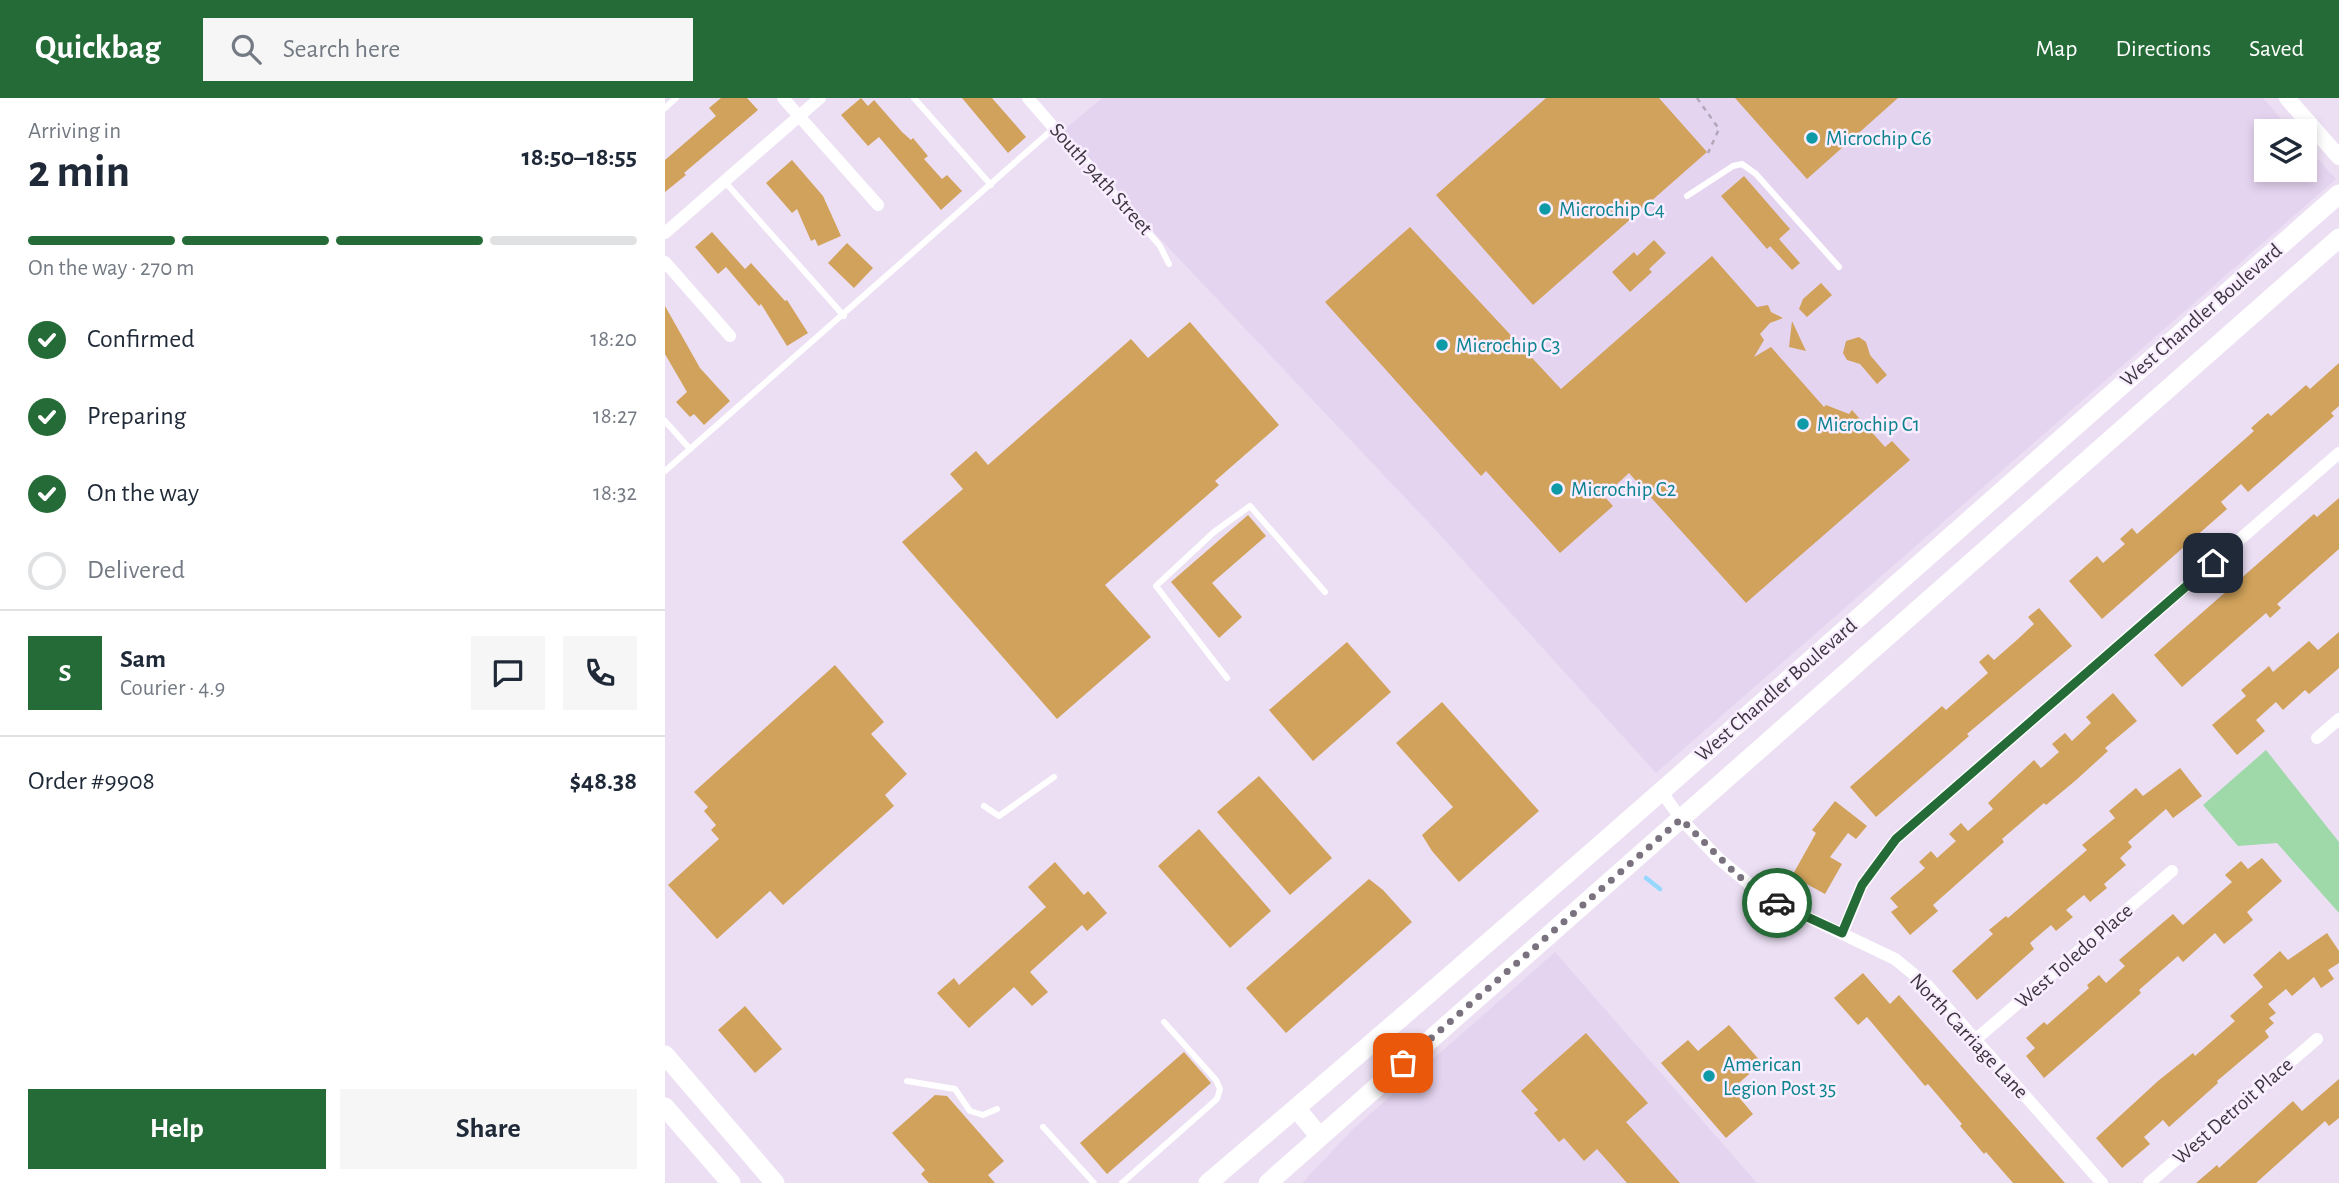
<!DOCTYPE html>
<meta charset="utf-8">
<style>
:root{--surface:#fff;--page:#f6f6f7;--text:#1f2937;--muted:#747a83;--line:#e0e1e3;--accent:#256b37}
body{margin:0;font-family:"Alegreya Sans",sans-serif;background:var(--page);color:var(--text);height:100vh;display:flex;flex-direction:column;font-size:26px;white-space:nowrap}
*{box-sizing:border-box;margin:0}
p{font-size:23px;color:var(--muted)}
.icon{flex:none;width:38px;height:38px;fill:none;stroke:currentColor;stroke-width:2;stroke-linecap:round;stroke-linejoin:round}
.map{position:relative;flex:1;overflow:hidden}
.drawer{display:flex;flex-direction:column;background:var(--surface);width:665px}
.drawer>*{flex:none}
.controls{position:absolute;left:1589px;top:21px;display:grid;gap:14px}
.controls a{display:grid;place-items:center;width:63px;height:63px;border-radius:0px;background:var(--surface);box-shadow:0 4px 10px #0003;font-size:35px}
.pin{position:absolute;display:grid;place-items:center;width:60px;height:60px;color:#fff;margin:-30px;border-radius:14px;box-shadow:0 4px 10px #0006}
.courier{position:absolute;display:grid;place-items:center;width:70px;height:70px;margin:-35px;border:5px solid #256b37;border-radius:50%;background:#fff;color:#222;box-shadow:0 2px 9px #0007}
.overview em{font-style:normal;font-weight:700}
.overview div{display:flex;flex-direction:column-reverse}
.overview{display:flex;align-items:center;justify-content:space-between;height:119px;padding:0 28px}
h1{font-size:46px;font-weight:700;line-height:52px}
.bar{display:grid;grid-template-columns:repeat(4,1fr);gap:10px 7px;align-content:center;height:84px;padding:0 28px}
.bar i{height:9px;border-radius:5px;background:var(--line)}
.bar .on{background:var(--accent)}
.bar p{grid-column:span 4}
.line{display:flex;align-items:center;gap:18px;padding:0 28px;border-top:2px solid var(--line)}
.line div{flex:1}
.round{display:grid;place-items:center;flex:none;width:74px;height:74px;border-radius:0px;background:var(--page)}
ol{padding:0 28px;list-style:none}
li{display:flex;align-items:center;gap:21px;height:77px}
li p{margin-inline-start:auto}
li .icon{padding:7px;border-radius:50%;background:var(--accent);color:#fff;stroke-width:4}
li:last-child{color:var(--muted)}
li i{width:38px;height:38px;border:4px solid var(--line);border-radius:50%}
.cta{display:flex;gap:14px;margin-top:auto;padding:14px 28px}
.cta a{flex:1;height:80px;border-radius:0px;background:var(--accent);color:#fff;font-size:28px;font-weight:700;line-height:80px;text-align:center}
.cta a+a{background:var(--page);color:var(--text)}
header{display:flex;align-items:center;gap:42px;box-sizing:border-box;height:98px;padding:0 35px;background:var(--accent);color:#fff}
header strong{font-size:33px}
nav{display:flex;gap:38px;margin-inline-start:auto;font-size:24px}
.search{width:490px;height:63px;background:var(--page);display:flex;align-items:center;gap:18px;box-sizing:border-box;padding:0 24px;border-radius:0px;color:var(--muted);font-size:26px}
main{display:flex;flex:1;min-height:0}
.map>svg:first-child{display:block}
.built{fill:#e5d4f0}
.green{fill:#9fd9a9}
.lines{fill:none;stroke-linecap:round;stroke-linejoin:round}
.stream{stroke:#95d8fc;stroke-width:4.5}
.building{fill:#d1a25b}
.path{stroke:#b2a7b8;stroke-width:2.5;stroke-dasharray:5 5;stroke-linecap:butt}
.service{stroke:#fff;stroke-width:6}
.minor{stroke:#fff;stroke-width:12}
.tertiary{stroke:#fff;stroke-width:16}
.secondary{stroke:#fff;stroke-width:19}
.done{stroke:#7a727e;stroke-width:7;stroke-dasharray:0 12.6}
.route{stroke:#256b37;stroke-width:9}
.culture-dot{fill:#0f9aa8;stroke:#f8eeff;stroke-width:2.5}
.labels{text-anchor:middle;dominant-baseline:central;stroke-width:5;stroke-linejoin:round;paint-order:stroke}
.culture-label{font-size:21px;fill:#0d838f;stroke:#f8eeff;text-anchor:start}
.street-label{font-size:21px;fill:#3c373f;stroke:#f8eeff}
</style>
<header>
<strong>Quickbag</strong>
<div class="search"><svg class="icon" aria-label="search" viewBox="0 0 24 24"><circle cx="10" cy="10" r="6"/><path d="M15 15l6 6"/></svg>Search here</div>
<nav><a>Map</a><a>Directions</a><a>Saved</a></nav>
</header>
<main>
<section class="drawer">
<div class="overview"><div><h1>2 min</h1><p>Arriving in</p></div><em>18:50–18:55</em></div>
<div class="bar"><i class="on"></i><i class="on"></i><i class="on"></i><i></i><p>On the way · 270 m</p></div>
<ol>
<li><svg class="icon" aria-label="check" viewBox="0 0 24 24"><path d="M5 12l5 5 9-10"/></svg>Confirmed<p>18:20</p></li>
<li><svg class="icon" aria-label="check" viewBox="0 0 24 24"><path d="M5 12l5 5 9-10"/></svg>Preparing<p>18:27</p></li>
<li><svg class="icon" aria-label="check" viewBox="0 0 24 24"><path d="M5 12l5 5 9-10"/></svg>On the way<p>18:32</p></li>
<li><i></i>Delivered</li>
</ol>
<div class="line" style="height:126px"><b class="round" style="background:var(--accent);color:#fff">S</b><div><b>Sam</b><p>Courier · 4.9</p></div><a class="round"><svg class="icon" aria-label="chat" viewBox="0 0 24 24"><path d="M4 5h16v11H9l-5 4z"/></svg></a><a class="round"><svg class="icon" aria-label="phone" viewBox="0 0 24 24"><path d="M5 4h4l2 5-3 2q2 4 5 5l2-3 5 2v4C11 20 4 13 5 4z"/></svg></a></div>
<div class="line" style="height:91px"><div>Order #9908</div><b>$48.38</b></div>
<div class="cta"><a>Help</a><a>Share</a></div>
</section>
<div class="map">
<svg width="1674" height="1085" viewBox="0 0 1674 1085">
<rect width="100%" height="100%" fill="#ecdff4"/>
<g class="built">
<polygon points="437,0 1598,0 1627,33 1601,33 1601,72 1640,72 1640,47 1671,81 991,675 765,426 395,35"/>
<polygon points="890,854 1092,1085 637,1085 688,1031"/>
</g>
<polygon class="green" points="1601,652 1674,744 1674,815 1612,745 1573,748 1538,707"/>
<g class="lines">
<polyline class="stream" points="981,780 995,791"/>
</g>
<g class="building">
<polygon points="56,0 82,0 93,12 19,75 21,77 0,94 0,62 51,18 44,10"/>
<polygon points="196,0 203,8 209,2 237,34 246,42 248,40 263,58 259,61 277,81 282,77 297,93 276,112 214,39 203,48 176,17"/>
<polygon points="297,0 327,0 361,39 343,55"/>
<polygon points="881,0 994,0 1042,54 868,207 771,97"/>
<polygon points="1070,0 1233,0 1142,81"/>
<polygon points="127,62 158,98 176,138 153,148 150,141 146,143 132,111 127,115 101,85"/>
<polygon points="1079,78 1125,131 1114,141 1135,165 1127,172 1105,148 1102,151 1056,98"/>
<polygon points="745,129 896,291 1047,158 1092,209 1103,207 1106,214 1118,220 1105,225 1095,236 1099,242 1089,259 1106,249 1159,309 1161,307 1184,316 1187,312 1220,349 1227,343 1245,362 1081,505 964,375 939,398 948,408 895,455 821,373 816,378 660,204"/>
<polygon points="47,134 80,171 86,165 120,203 122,202 143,235 122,248 96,206 94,208 61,169 53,176 30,149"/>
<polygon points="989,142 1001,155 984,171 987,174 965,194 947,174 969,154 972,158"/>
<polygon points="182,145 208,170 189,190 163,165"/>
<polygon points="1156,185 1167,197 1142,219 1134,211 1138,201"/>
<polygon points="0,208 35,270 65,303 39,327 29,316 25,319 11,304 22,294 0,256"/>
<polygon points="1127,223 1141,253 1124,249"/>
<polygon points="525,224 614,327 550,383 554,387 440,487 486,539 392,621 237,444 298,391 285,376 311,353 323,367 466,241 483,260"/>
<polygon points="1194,239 1201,244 1205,257 1222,277 1212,286 1195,266 1182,262 1178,255 1181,243"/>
<polygon points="1674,265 1674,308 1666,315 1669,318 1583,394 1576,386 1556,404 1562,411 1437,521 1404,483 1432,458 1438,465 1460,446 1455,441 1467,430 1472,436 1589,333 1586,330 1603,315 1606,318 1641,287 1645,291"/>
<polygon points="1674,400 1674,451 1612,506 1616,510 1605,520 1601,515 1517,589 1489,557 1649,416 1652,419"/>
<polygon points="583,417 601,438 547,485 577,519 554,540 506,484"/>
<polygon points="1374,510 1407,548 1302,636 1304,638 1211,719 1185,689 1277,608 1281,612 1323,575 1314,564 1323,556 1329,562 1353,541 1369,526 1363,519"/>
<polygon points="1674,534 1674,570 1644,596 1640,592 1618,612 1611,604 1591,622 1600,633 1572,657 1547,627 1581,598 1576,592 1604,568 1608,574 1644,543 1653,552"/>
<polygon points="682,544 726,594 648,663 604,612"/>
<polygon points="170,567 219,624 206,636 242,676 220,697 229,708 118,807 105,793 52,841 3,787 54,741 46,732 51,727 39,713 43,709 29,694"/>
<polygon points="1448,595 1472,623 1440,650 1443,653 1410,683 1381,707 1379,705 1337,741 1339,744 1268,807 1273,813 1245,837 1226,814 1233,809 1225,800 1260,770 1254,764 1266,753 1272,760 1291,743 1284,736 1296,725 1303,733 1328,711 1323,705 1369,662 1376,670 1394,654 1387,646 1400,635 1407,643 1426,625 1421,619"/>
<polygon points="777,604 874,713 794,784 767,753 757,737 788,709 731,645"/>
<polygon points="1515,670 1537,698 1508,720 1501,711 1463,744 1467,749 1455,760 1461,767 1439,786 1442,790 1425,804 1419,797 1401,812 1408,819 1391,833 1386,827 1365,845 1369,851 1312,902 1287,873 1328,836 1324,832 1341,818 1343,820 1422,752 1417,747 1450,720 1444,713 1471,690 1478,698"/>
<polygon points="594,678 667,760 625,797 552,714"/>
<polygon points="1170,703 1202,728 1191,741 1183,735 1165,759 1177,766 1160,796 1127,778 1151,735 1147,732"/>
<polygon points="534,731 606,813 565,850 493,768"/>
<polygon points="1597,760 1617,783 1582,814 1588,822 1559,846 1550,835 1518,864 1513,858 1474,892 1476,895 1379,980 1361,958 1370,950 1361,940 1379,924 1382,927 1424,890 1422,887 1434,877 1441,885 1460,868 1454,862 1508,816 1518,827 1567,784 1560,777 1576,763 1583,771"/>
<polygon points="390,764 419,797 423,793 442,815 422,833 417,827 365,874 383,894 367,908 349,889 304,930 272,895 289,880 294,887 381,809 363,789"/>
<polygon points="704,781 718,792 747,824 621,935 581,890"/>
<polygon points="1662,835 1674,853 1674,865 1663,872 1669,881 1656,890 1649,879 1627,898 1621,891 1603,906 1611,915 1604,920 1609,925 1600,933 1604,939 1552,983 1553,985 1504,1029 1498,1022 1479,1039 1485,1046 1457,1070 1431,1040 1493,983 1528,955 1530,958 1570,923 1565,918 1598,889 1588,877 1615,853 1623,862"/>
<polygon points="1198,875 1225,906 1234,897 1400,1085 1348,1085 1321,1054 1319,1056 1295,1028 1297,1026 1263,986 1260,988 1202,919 1193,927 1169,900"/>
<polygon points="80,908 117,951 90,975 53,932"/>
<polygon points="1064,927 1097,965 1067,991 1088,1016 1061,1040 996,965 1023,942 1033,953"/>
<polygon points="921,935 983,1005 961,1024 1015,1085 962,1085 932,1051 919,1063 899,1040 894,1044 869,1015 873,1012 856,993"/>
<polygon points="519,954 546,985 442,1076 415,1045"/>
<polygon points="1674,981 1674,1020 1664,1028 1660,1023 1591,1085 1531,1085 1552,1067 1554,1070 1628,1003 1637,1013"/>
<polygon points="270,997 282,998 339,1063 323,1077 330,1085 264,1085 256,1076 260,1072 227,1035"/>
</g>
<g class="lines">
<polyline class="path" points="1032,0 1054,31 1043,55"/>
<g class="service">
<polyline points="249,0 326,87"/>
<polyline points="0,10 11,0"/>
<polyline points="60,84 179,218"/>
<polyline points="1022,98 1068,68 1077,66 1091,76 1174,169"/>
<polyline points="0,323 25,351"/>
<polyline points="0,373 389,30 415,54 495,148 504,166"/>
<polyline points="562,580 491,488 549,434 585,408 660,494"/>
<polyline points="319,708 334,718 389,679"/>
<polyline points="242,983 290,991 305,1013 318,1017 332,1011"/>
<polyline points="378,1029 429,1085"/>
<polyline points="457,1085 552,1001 555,991 551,982 499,924"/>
</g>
<g class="minor">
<polyline points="118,0 213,107"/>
<polyline points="363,0 389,30"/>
<polyline points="0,135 155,0"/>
<polyline points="0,164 65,238"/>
<polyline points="1652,640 1674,621"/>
<polyline points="996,693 1016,721 1054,761 1100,799 1230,861 1263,888 1437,1085"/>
<polyline points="1177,836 1197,787 1231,741 1674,355"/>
<polyline points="1310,942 1507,773"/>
<polyline points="1484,1085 1652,941"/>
</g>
<polyline class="tertiary" points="1622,0 1674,59"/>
<g class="secondary">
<polyline points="0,957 110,1085"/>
<polyline points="0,1009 66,1085"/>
<polyline points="631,1010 655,1039"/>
<path d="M543,1085c382,-324 755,-659 1131,-989"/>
<polyline points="603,1085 1674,140"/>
</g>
</g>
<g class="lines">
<polyline class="done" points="738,965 1016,721 1072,777 1112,805"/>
<polyline class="route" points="1112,805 1177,835 1197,787 1231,741 1548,465"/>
</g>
<g class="culture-dot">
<circle cx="1147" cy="40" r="7"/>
<circle cx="880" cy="111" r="7"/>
<circle cx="777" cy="247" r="7"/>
<circle cx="1138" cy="326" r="7"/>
<circle cx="892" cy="391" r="7"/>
<circle cx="1044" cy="978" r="7"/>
</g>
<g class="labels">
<g class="culture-label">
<text x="1161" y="40">Microchip C6</text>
<text x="894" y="111">Microchip C4</text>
<text x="791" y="247">Microchip C3</text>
<text x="1152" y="326">Microchip C1</text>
<text x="906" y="391">Microchip C2</text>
<text x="1058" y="966">American<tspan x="1058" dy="24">Legion Post 35</tspan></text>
</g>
<g class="street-label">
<text transform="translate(436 81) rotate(48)">South 94th Street</text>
<text transform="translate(1536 217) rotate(-41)">West Chandler Boulevard</text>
<text transform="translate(1111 592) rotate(-41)">West Chandler Boulevard</text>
<text transform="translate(1409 858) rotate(-41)">West Toledo Place</text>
<text transform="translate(1304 938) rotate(47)">North Carriage Lane</text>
<text transform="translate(1568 1013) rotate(-41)">West Detroit Place</text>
</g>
</g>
</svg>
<div class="controls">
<a><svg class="icon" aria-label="layers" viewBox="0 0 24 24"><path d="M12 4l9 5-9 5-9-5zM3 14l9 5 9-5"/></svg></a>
</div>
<div class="pin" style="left:738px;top:965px;background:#ea580c"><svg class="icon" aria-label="bag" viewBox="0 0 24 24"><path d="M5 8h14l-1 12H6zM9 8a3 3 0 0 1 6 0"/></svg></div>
<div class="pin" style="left:1548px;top:465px;background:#1f2937"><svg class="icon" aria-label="home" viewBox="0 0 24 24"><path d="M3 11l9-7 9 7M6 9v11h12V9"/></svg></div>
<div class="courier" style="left:1112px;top:805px"><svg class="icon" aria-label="car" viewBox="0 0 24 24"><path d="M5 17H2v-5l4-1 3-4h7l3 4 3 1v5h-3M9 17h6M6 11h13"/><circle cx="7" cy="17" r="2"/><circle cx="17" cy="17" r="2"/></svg></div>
</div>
</main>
